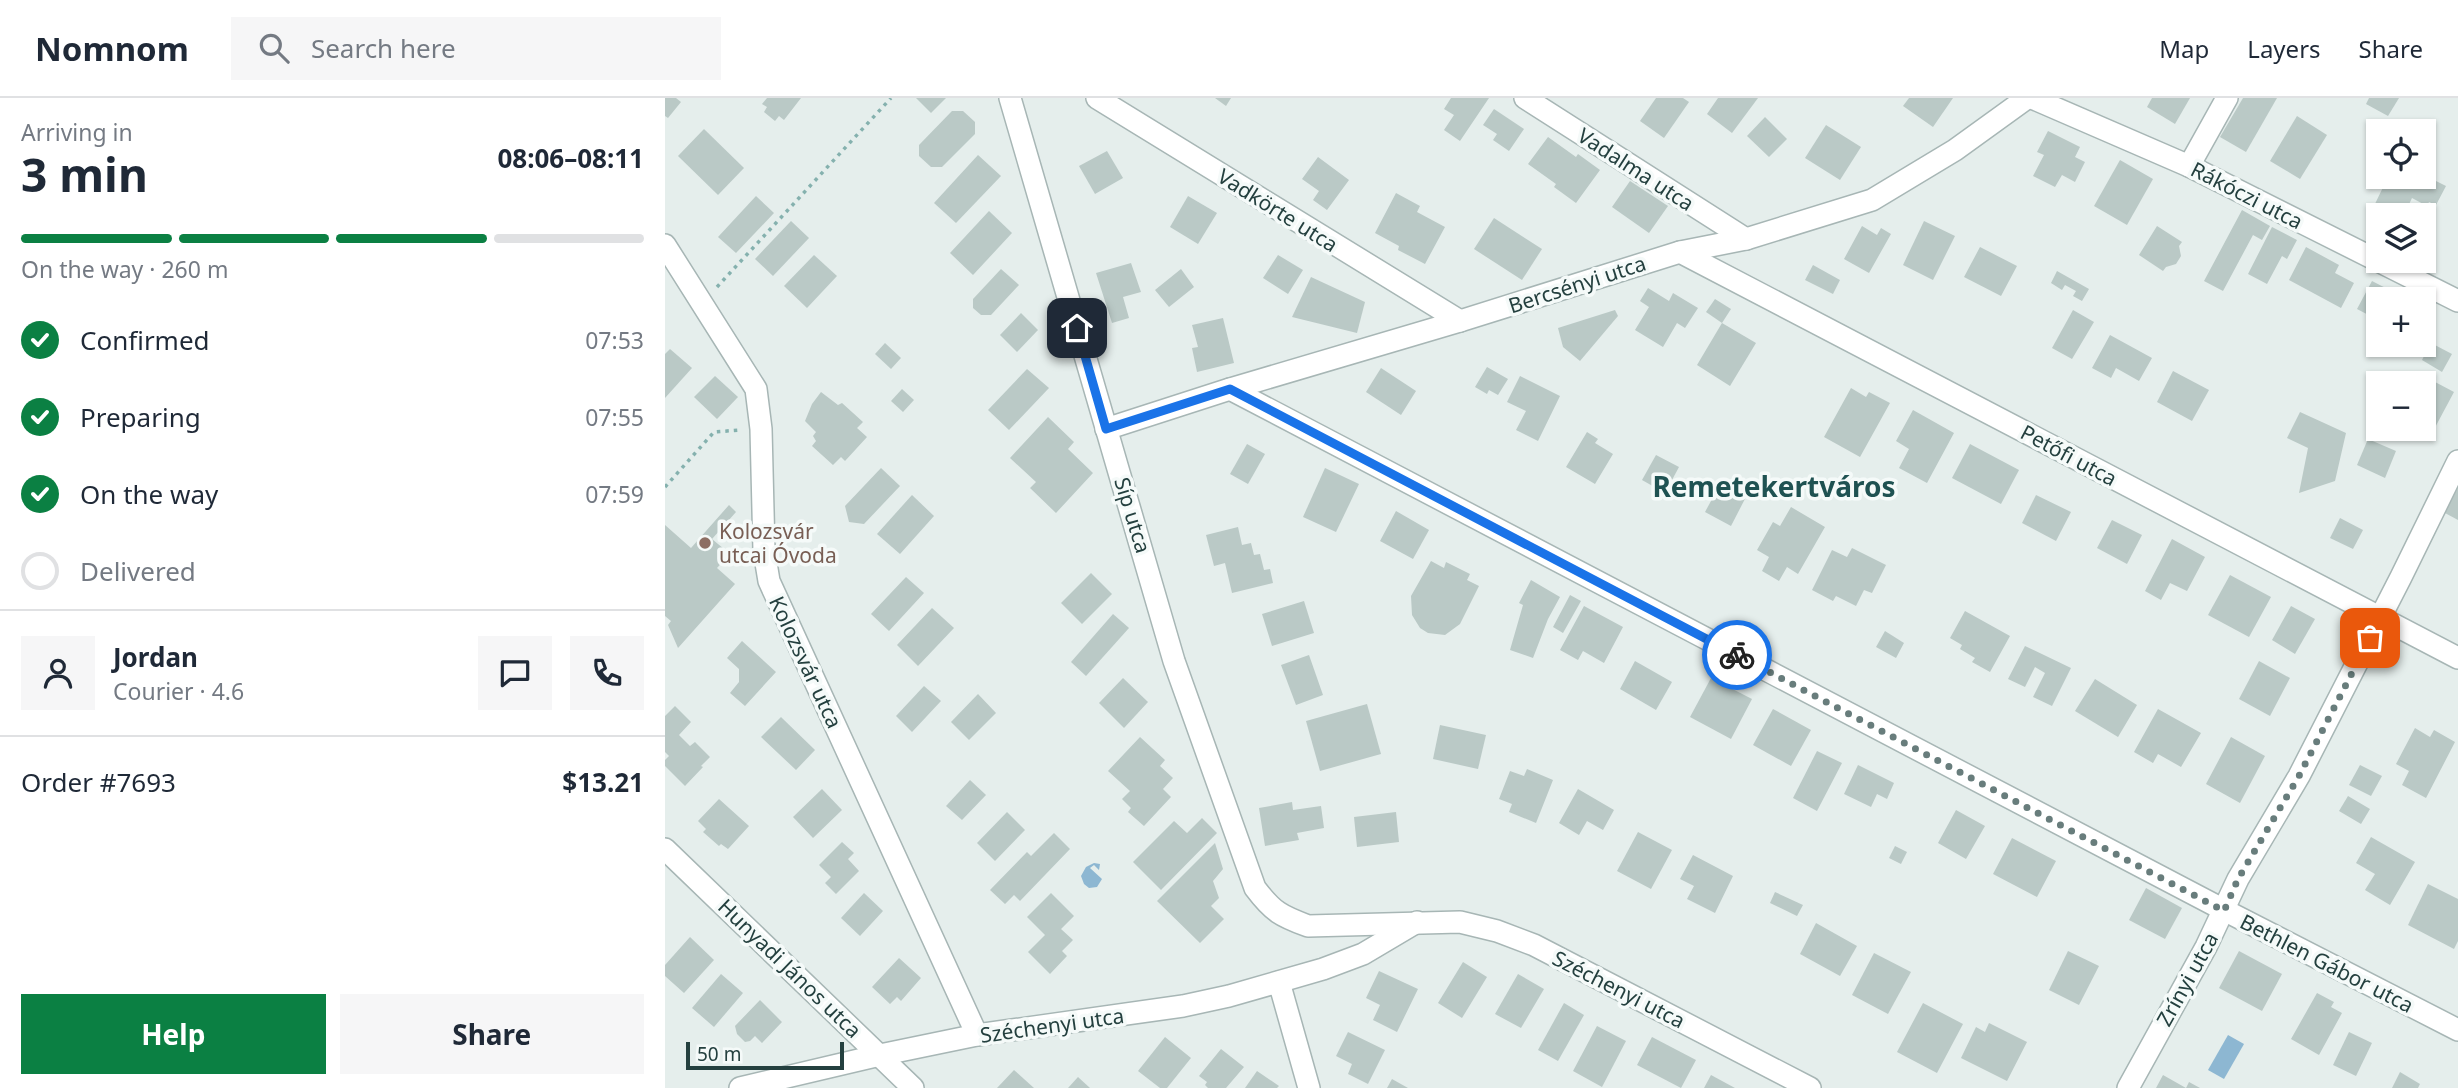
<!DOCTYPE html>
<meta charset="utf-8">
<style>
:root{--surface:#fff;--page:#f6f6f7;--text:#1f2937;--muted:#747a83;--line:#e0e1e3;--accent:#0b8043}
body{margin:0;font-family:"Noto Sans",sans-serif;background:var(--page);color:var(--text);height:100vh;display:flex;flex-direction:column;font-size:26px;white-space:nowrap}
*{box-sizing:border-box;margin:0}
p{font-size:23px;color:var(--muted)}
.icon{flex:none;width:38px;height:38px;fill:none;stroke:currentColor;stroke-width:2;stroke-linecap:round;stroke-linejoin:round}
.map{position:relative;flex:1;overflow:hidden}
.side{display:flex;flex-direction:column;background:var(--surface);width:665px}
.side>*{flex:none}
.controls{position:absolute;left:1701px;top:21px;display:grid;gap:14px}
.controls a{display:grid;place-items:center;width:70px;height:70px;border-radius:0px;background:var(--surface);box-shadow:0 2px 5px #0004;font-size:35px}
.scale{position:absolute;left:21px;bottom:18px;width:158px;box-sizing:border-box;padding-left:7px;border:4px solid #24403f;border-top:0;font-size:19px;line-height:24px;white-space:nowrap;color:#24403f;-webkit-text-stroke:5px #f5faf9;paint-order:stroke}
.pin{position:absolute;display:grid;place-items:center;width:60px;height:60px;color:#fff;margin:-30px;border-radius:14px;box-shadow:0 4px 10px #0006}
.courier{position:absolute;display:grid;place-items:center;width:70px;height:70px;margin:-35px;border:5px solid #1a73e8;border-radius:50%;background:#fff;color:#222;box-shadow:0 2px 9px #0007}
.overview em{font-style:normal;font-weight:700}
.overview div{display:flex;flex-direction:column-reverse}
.overview{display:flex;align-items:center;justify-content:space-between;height:119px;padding:0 21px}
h1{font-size:46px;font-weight:700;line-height:52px}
.bar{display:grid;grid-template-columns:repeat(4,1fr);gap:10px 7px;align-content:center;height:84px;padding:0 21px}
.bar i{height:9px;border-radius:5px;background:var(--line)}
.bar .current{background:var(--accent)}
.bar p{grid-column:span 4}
.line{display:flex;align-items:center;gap:18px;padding:0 21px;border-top:2px solid var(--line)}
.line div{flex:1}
.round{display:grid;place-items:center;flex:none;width:74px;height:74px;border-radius:0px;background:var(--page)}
ol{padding:0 21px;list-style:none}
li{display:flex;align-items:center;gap:21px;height:77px}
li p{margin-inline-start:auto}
li .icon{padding:7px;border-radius:50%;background:var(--accent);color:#fff;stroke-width:4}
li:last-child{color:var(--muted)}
li i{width:38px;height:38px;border:4px solid var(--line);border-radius:50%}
.primary-button{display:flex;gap:14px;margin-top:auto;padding:14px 21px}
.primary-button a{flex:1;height:80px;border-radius:0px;background:var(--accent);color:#fff;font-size:28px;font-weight:700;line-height:80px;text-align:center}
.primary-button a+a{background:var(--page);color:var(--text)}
header{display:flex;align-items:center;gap:42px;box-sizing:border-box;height:98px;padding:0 35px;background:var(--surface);border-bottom:2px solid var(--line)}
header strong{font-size:33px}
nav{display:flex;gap:38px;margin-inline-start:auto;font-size:24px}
.search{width:490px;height:63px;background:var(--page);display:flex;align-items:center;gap:18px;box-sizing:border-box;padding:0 24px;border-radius:0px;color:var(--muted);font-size:26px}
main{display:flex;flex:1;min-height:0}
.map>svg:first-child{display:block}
.water{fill:#8db7d2}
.building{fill:#bac9c6}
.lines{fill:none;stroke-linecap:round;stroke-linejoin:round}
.minor-casing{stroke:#a7b6b5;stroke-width:24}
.path{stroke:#85b1ae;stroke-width:3.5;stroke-dasharray:3.5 5;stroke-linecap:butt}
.minor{stroke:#fff;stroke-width:21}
.done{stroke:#687d7c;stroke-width:7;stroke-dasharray:0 12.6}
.route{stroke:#1a73e8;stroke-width:9}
.education-dot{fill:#8d6e63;stroke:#f5faf9;stroke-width:2.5}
.labels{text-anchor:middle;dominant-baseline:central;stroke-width:7;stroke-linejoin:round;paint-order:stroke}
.street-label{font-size:21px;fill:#24403f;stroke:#f5faf9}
.education-label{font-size:21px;fill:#785e54;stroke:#f5faf9;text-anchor:start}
.district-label{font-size:28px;font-weight:bold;fill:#1f5252;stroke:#f5faf9}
</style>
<header>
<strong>Nomnom</strong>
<div class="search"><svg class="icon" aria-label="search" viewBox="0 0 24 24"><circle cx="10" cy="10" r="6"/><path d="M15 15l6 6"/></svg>Search here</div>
<nav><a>Map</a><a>Layers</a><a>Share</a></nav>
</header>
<main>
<section class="side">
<div class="overview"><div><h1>3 min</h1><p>Arriving in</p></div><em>08:06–08:11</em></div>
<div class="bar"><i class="current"></i><i class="current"></i><i class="current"></i><i></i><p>On the way · 260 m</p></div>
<ol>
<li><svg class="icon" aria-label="check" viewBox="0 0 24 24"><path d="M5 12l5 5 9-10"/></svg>Confirmed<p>07:53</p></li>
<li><svg class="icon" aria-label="check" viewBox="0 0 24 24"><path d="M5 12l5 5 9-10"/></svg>Preparing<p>07:55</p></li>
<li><svg class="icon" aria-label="check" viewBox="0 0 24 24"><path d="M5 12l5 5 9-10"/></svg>On the way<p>07:59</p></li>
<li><i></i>Delivered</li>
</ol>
<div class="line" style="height:126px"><a class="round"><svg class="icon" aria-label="person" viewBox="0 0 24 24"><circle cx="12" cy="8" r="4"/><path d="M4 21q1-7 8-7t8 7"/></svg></a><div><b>Jordan</b><p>Courier · 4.6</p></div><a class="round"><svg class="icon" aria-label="chat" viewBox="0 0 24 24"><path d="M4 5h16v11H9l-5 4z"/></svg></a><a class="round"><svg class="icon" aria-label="phone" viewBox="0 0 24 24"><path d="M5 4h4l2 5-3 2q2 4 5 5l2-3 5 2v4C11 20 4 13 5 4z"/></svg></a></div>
<div class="line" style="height:91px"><div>Order #7693</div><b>$13.21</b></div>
<div class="primary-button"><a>Help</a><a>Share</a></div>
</section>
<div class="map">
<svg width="1793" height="990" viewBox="0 0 1793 990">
<rect width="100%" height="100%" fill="#e5eeec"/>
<g class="water">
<polygon points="429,765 435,766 434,772 429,767 425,770 437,781 432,789 424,790 419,786 416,778 421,769"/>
<polygon points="1563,937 1579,946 1559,981 1543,972"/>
</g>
<g class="building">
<polygon points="0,0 11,0 16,4 3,20 0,18"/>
<polygon points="102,0 136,0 119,22 114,18 110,23 99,14 102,9 97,6"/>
<polygon points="251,0 281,0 266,15"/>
<polygon points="550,0 566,0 561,8"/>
<polygon points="786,0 824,0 795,43 779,32 789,17 779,11"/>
<polygon points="991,0 1018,0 1024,4 999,40 975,23"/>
<polygon points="1053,0 1093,0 1067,35 1042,16"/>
<polygon points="1244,0 1288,0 1268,29 1238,8"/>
<polygon points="1487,0 1525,0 1510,26 1482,9"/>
<polygon points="1578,0 1612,0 1581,54 1555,39"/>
<polygon points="1704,0 1734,0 1723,18 1701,6"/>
<polygon points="829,11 859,31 844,53 828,42 832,36 818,27"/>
<polygon points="287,13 298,13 310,24 310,36 277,69 266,69 254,58 254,47"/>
<polygon points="1632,18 1662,37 1635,81 1605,63"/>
<polygon points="1100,19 1122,41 1104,59 1082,38"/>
<polygon points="1161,27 1196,49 1175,82 1140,60"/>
<polygon points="39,31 79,70 53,97 13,58"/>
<polygon points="1383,33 1415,49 1410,59 1420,64 1410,84 1397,77 1390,89 1368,78 1379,57 1372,54"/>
<polygon points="883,39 911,59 913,56 935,72 911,105 889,89 891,86 863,66"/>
<polygon points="442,53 458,80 430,96 414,68"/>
<polygon points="313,57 336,78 291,125 269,105"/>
<polygon points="653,59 684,82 662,112 648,102 654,93 637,81"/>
<polygon points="1455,62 1488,81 1462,127 1429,108"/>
<polygon points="1759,77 1781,88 1771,107 1764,104 1762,108 1747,100 1739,117 1723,117 1708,110 1723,79 1759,79"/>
<polygon points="965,83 1003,108 984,135 947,109"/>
<polygon points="731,95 755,108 752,114 780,129 760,166 733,152 734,148 710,135"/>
<polygon points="91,98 109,115 71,155 53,139"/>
<polygon points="523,98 552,115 533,146 505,129"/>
<polygon points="1577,112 1605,128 1597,142 1588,137 1558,193 1539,183"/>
<polygon points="324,113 347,135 308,177 285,155"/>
<polygon points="829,120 877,151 857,182 809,151"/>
<polygon points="126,123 144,140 108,178 90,161"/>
<polygon points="1259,123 1290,138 1268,182 1238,167"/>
<polygon points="1197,128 1212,137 1216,130 1226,136 1204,175 1179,161"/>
<polygon points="1492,128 1517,144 1514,148 1516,158 1511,166 1501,169 1498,173 1474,157"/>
<polygon points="1607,129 1632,142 1622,161 1617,158 1602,186 1583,176"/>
<polygon points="1315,149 1352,168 1336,198 1299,179"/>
<polygon points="1641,149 1674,167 1670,175 1689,185 1676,210 1624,182"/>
<polygon points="149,157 172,178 142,210 119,188"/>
<polygon points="613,157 638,172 623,196 598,180"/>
<polygon points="466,165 476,194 458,199 464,220 447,225 431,175"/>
<polygon points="1148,167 1175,182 1168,196 1140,182"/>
<polygon points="336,171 354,187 326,217 316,217 308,210 308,201"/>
<polygon points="516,171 529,189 504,209 490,192"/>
<polygon points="1392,173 1424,191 1417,203 1408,198 1411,193 1400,187 1397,192 1386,185"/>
<polygon points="646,179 700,204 692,235 627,219"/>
<polygon points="1707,183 1742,201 1713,201 1713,222 1692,211"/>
<polygon points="983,190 1004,203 1008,195 1033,210 1020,230 1012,225 998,249 970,232 984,209 975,203"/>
<polygon points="1050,201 1066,211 1057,225 1041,214"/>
<polygon points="950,212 953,218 915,263 898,249 893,230"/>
<polygon points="1408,212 1429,224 1407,261 1387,250"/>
<polygon points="356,215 373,232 352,254 335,237"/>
<polygon points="558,220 569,265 532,274 527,250 533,249 527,227"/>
<polygon points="1057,225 1091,245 1065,288 1032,267"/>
<polygon points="1445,237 1487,260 1474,283 1451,270 1446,280 1427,270"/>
<polygon points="220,245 236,260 226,271 210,256"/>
<polygon points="1766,245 1787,256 1777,274 1757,262"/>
<polygon points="5,251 27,270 0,300 0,256"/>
<polygon points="822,269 843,281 833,297 824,292 822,296 810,289"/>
<polygon points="716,270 751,293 736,317 701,294"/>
<polygon points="362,271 384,290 344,332 323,312"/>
<polygon points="1508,273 1544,292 1527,323 1492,304"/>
<polygon points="1755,276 1789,294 1766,337 1755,331 1759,331 1759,285 1750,285"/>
<polygon points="50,278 73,299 52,321 29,299"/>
<polygon points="855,278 895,298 873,343 851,332 861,313 842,304"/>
<polygon points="1186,290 1201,299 1204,294 1225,305 1195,359 1159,339"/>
<polygon points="237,291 249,302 238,314 226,303"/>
<polygon points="156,294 173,307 177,305 198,324 192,330 202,339 180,363 176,359 168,367 147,348 151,343 148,338 151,334 140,323 147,306"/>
<polygon points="1248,312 1289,335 1262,385 1234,370 1244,351 1231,343"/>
<polygon points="1635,314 1681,335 1670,383 1634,395 1643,350 1622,340"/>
<polygon points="383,319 409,344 403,351 428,375 391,415 365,390 371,384 345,360"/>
<polygon points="922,334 933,341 930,345 948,356 930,386 901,369"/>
<polygon points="1703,341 1731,353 1720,380 1692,367"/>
<polygon points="582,346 600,356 583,386 565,376"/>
<polygon points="1305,346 1354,372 1336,406 1287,380"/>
<polygon points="991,357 1014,369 1000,395 977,382"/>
<polygon points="216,370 235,388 199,426 184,424 180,408"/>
<polygon points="660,370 694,386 671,434 638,419"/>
<polygon points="1058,381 1083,395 1066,428 1040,414"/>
<polygon points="1793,390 1793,422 1780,415"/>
<polygon points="247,397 269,418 235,456 212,436"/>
<polygon points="1371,397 1406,414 1391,443 1357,425"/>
<polygon points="64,407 71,414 47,441 65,456 52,470 70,486 13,550 3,527 6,523 0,518 0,427 26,450"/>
<polygon points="1126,409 1160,429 1133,476 1122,469 1114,483 1097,473 1104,459 1092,452 1108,424 1115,428"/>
<polygon points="731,413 764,432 748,461 715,443"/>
<polygon points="1675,420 1698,432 1688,451 1665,440"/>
<polygon points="1447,422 1477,437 1462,466 1432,450"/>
<polygon points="573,429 577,447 586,445 589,457 595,456 599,472 605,471 608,485 567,495 560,465 549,468 541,437"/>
<polygon points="1507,441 1540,459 1522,493 1505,485 1496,502 1480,493"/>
<polygon points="1187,450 1221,467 1207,495 1199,492 1191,508 1171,498 1168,503 1147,492 1167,452 1182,459"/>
<polygon points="766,463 779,470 781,464 805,476 802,482 814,488 795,526 780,537 763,535 755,530 747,517 746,498"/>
<polygon points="426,475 447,496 417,526 396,505"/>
<polygon points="1565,477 1606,499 1584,539 1543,517"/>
<polygon points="241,479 259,495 224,533 206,516"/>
<polygon points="866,482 895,499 883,521 868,560 845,552 858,507 854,505"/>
<polygon points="905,497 916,503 898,535 888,529"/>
<polygon points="639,503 649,535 607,548 597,516"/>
<polygon points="919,508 958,529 939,565 918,553 913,562 895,552"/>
<polygon points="1626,508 1650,521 1630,556 1607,542"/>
<polygon points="267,510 289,530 253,568 232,547"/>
<polygon points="1300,513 1345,538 1325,574 1307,564 1310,560 1295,551 1297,547 1285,540"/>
<polygon points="448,516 464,530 421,578 406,564"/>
<polygon points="1220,533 1239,545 1231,560 1211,549"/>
<polygon points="77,543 111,574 80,608 65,595 74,584 74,571 62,560"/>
<polygon points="1360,548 1406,570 1387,608 1368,599 1380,575 1370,569 1360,589 1343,581"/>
<polygon points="644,557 658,597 631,607 616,567"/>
<polygon points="970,563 1007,584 991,612 955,591"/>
<polygon points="1594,563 1625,580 1605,618 1574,601"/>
<polygon points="458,580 483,604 459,630 434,605"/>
<polygon points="1046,580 1087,601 1066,641 1025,619"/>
<polygon points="1430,581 1472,607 1453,639 1410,613"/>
<polygon points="259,588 276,603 247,634 231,618"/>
<polygon points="313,596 331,615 304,642 286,624"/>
<polygon points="702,606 716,656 655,673 641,623"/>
<polygon points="10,608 26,624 14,637 25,648 30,644 45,659 36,668 38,669 20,688 0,668 0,662 4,658 0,654 0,618"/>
<polygon points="1108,611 1146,632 1126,668 1088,647"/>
<polygon points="1493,611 1536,635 1516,669 1493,656 1488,665 1469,654"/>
<polygon points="116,619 150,652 131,672 96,639"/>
<polygon points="775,627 821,637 813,671 768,661"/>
<polygon points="1750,630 1765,639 1769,632 1790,644 1761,700 1737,687 1744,673 1731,666"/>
<polygon points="475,639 500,662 495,668 508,680 498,691 506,699 479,728 463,714 466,710 457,701 465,693 443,673"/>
<polygon points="1566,639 1600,658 1575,705 1541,686"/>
<polygon points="1152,653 1177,665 1152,713 1128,700"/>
<polygon points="1193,667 1229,685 1222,701 1212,696 1206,709 1179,696"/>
<polygon points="1695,667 1717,678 1706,698 1684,687"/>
<polygon points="862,671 888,682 871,725 844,714 847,706 834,701 845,673 859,678"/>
<polygon points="305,682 321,697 297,722 281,708"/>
<polygon points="157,691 177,712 148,740 128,719"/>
<polygon points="913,691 949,712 938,732 922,723 914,737 894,725"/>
<polygon points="1683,698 1705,711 1696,726 1674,713"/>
<polygon points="54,701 84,728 63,751 56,746 54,748 38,734 41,731 33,723"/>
<polygon points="627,704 628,712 656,708 659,730 632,735 634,742 600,748 594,710"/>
<polygon points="1291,712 1320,728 1301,761 1273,745"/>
<polygon points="342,714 360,732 330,763 312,745"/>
<polygon points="731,714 734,744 692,749 689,719"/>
<polygon points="537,720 552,735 496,792 468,764 509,723 522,735"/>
<polygon points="973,734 1007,752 986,791 952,773"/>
<polygon points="389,735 405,751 355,803 349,797 340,806 325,792 362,754 366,758"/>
<polygon points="1706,739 1750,764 1725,807 1700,792 1710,776 1691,765"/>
<polygon points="1347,740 1391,763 1372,799 1328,776"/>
<polygon points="177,744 189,755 183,761 194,773 171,796 160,785 166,779 154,767"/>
<polygon points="550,745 558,771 548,783 554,800 546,808 559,821 535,845 492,803"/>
<polygon points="1230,748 1242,754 1236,766 1224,760"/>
<polygon points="1028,757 1068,778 1050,815 1022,801 1029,788 1015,781"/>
<polygon points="1763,786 1793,801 1793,843 1789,851 1743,827"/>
<polygon points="1481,790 1517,810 1500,841 1464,822"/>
<polygon points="1110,794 1138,807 1132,818 1105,805"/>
<polygon points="199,795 218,813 195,838 176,820"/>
<polygon points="386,795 409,818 396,831 408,842 397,853 402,858 385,876 363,854 380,837 362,819"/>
<polygon points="1151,825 1192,848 1175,878 1135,856"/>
<polygon points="25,839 49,862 19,895 0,878 0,867"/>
<polygon points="1403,853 1434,868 1414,907 1384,892"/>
<polygon points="1574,853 1617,876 1597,913 1554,890"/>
<polygon points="1209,855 1246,874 1223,916 1187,897"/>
<polygon points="234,860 256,880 236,903 232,899 225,906 207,889"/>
<polygon points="798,864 822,879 797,920 773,905"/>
<polygon points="714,873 753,891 732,934 708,922 715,907 701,900"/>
<polygon points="56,876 78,895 49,929 27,910"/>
<polygon points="853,876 879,891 856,930 830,916"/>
<polygon points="1652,895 1669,904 1666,909 1677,915 1654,957 1626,941"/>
<polygon points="95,902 117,924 97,945 90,938 85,943 80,944 72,936 70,928"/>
<polygon points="899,905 919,917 893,963 873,952"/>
<polygon points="1258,905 1298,926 1272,975 1232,954"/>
<polygon points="1324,925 1362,944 1342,983 1296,960 1311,929 1320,934"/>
<polygon points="932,928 961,943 937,989 908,973"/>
<polygon points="683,934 720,952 703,986 683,976 687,966 671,958"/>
<polygon points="1684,934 1707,945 1691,978 1668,967"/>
<polygon points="500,939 526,960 502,990 495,990 473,973"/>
<polygon points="987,939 1031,962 1016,990 972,967"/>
<polygon points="556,951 579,969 561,990 543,990 540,987 542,984 534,978"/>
<polygon points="349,972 369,990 332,990"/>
<polygon points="592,973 614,988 612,990 580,990"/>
<polygon points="1735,974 1755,986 1753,990 1727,990"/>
<polygon points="1046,977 1070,990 1039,990"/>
<polygon points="1498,977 1521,990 1524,984 1535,990 1491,990"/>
<polygon points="413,979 425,990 403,990"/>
<polygon points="727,981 743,990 722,990"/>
</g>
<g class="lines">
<defs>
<g id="minor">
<path d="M345,0l164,563 81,227c18,24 26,28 53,38l152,-4 37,9 37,14 276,143"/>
<polyline points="432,0 795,223"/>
<polyline points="860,0 1081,141"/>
<polyline points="1367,0 1524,68 1793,203"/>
<polyline points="1524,68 1562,0"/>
<polyline points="0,147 91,291 96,331 99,453 104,483 312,937"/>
<polyline points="1015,154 1793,560"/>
<polyline points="565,291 1559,812 1793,932"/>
<polyline points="441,331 565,291 795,223 1015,154 1081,141 1207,102 1290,52 1362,0"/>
<polyline points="0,751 248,990"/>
<polyline points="614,884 644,990"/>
<polyline points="75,990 215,957 312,937 518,908 564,898 658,871 698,856 752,824"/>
<polyline points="1463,990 1541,849 1573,781 1634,678 1736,479 1793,363"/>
</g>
</defs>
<use href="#minor" class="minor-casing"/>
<g class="path">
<polyline points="52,189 226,0"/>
<polyline points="0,389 49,334 75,332"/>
</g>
<use href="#minor" class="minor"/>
</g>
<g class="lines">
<polyline class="done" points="1072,557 1559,813 1573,781 1634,678 1705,540"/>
<polyline class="route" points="412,230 441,331 565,291 1072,557"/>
</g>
<circle class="education-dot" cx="40" cy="445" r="7"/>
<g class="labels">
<g class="street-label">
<text transform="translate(971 71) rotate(33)">Vadalma utca</text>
<text transform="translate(1582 97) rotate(27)">Rákóczi utca</text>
<text transform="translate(613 112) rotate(32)">Vadkörte utca</text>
<text transform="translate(912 186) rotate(-18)">Bercsényi utca</text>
<text transform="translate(1404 357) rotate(28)">Petőfi utca</text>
<text transform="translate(468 417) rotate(73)">Síp utca</text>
<text transform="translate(141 564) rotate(65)">Kolozsvár utca</text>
<text transform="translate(1662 865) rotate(27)">Bethlen Gábor utca</text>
<text transform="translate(125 870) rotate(44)">Hunyadi János utca</text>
<text transform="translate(1522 881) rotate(-61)">Zrínyi utca</text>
<text transform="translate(954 891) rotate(27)">Széchenyi utca</text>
<text transform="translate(387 927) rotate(-8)">Széchenyi utca</text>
</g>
<g class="education-label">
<text x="54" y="433">Kolozsvár<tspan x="54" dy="24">utcai Óvoda</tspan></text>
</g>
<g class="district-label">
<text x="1109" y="388">Remetekertváros</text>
</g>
</g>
</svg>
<div class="controls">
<a><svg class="icon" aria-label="locate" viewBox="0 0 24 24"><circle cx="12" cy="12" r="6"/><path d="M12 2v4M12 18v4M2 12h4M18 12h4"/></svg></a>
<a><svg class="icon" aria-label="layers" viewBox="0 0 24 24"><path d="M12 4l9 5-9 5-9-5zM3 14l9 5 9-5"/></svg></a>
<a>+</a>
<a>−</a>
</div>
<div class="scale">50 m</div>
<div class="pin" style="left:1705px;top:540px;background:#ea580c"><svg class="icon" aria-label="bag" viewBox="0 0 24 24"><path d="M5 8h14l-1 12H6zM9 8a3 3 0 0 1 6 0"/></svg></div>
<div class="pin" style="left:412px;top:230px;background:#1f2937"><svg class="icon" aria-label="home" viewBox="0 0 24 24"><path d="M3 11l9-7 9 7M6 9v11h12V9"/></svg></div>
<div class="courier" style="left:1072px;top:557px"><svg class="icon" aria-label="bike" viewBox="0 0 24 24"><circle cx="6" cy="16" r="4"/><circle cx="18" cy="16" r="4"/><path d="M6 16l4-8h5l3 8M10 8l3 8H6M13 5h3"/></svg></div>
</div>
</main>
